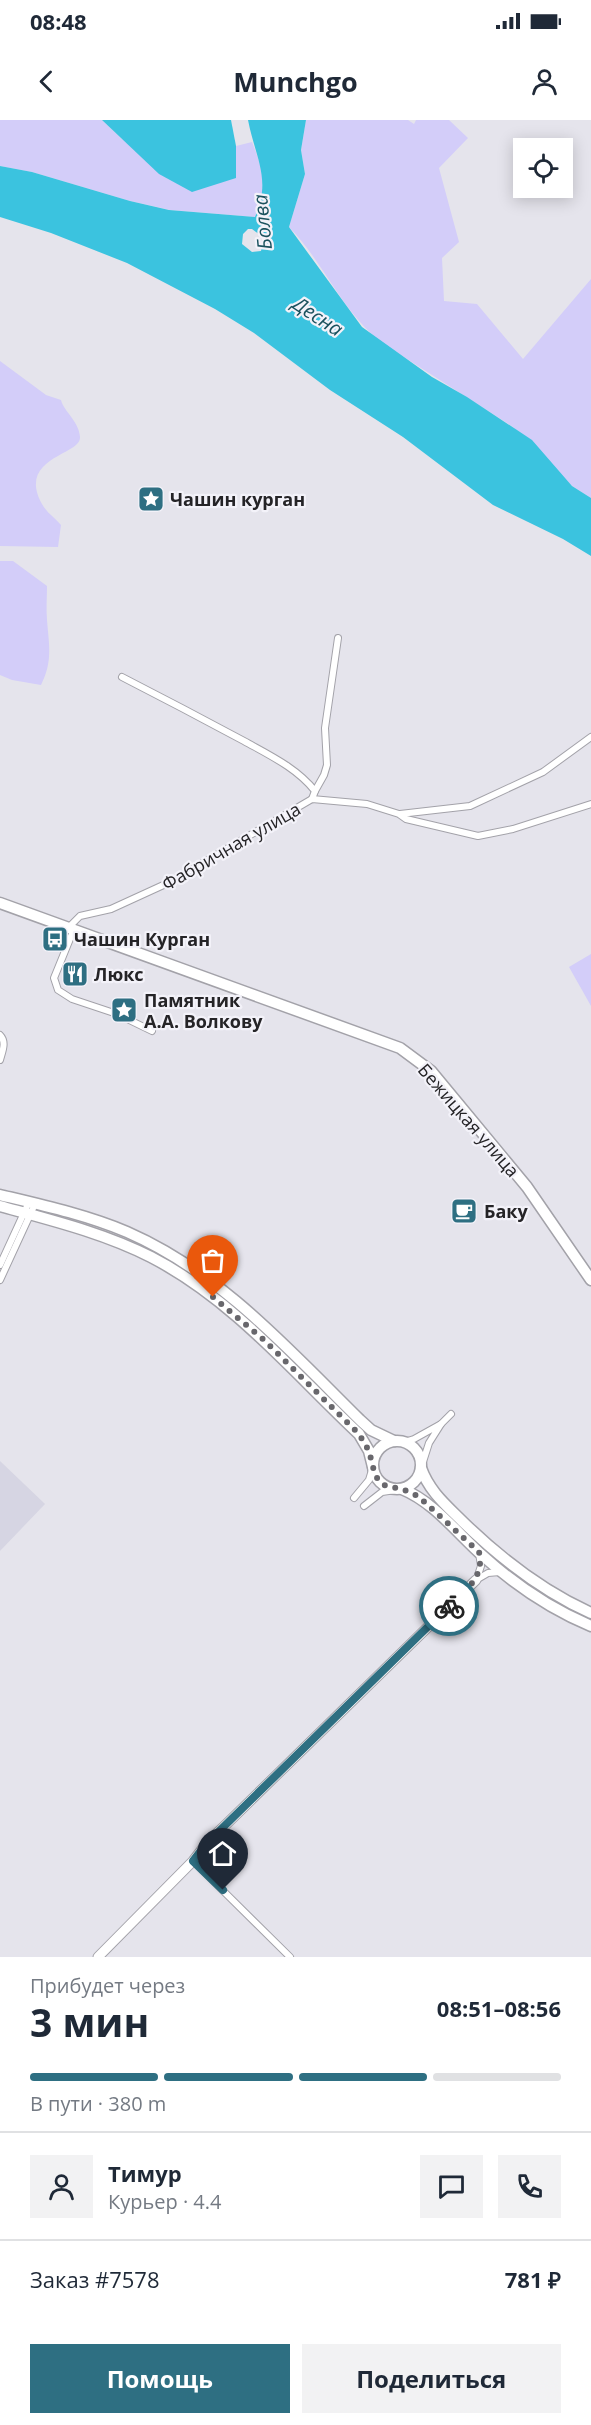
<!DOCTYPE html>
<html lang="ru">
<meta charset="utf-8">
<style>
:root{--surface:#fff;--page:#f2f2f3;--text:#1f2937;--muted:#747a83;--line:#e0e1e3;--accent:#2e6f82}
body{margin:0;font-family:"Open Sans",sans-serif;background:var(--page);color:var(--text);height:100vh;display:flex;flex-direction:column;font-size:22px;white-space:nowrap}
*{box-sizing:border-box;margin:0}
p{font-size:20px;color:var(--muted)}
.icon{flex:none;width:33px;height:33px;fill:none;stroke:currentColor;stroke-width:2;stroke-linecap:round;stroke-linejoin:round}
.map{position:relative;height:1837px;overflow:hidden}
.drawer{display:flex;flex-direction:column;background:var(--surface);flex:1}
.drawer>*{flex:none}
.controls{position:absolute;left:513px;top:18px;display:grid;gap:12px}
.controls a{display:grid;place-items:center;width:60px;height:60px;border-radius:0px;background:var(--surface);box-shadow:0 3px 15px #0003;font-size:30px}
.pin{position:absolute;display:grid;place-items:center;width:51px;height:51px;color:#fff;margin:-62px -26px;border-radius:50% 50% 50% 0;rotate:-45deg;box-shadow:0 0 6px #0007}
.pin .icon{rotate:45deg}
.courier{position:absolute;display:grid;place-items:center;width:60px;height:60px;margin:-30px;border:4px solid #2e6f82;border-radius:50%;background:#fff;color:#222;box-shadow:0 2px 8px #0007}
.headline em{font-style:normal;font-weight:700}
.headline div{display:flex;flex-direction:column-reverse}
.headline{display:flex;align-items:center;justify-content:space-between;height:102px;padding:0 30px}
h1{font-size:39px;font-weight:700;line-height:45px}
.bar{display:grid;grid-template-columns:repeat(4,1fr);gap:9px 6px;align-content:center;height:72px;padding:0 30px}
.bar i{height:8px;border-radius:4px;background:var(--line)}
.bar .active{background:var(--accent)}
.bar p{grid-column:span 4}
.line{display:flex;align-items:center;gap:15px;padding:0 30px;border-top:2px solid var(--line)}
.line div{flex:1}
.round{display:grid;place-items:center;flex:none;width:63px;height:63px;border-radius:0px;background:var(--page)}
.button{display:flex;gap:12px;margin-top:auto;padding:12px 30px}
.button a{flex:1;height:69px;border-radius:0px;background:var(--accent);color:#fff;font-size:24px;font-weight:700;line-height:69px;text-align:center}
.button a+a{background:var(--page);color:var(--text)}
.status{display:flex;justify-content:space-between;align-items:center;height:42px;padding:0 30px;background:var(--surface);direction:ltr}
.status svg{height:16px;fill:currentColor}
header{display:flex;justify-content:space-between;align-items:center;height:78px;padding:0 30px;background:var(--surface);font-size:27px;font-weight:700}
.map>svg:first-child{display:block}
.built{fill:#d6d5e3}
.green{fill:#d3cdf9}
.water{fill:#3bc3df;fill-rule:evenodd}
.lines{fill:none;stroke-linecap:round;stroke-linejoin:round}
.street-casing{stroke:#a3a2a9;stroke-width:8}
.secondary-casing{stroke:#a3a2a9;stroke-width:11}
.primary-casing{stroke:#a3a2a9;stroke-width:13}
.street{stroke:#fff;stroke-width:6}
.secondary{stroke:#fff;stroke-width:9}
.primary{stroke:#fff;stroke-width:10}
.done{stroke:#68676c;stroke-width:6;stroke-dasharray:0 10.8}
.route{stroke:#2e6f82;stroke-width:8}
.labels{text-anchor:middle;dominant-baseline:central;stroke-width:4.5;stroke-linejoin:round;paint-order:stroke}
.poi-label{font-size:18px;font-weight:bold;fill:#252427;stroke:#f3f2f9;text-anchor:start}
.street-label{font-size:18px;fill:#252427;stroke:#f3f2f9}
.water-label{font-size:20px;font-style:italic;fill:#1b525e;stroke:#f3f2f9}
</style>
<div class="status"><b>08:48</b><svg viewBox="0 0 49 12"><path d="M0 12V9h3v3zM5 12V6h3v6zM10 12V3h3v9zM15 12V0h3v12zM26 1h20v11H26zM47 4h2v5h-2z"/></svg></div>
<header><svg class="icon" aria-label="back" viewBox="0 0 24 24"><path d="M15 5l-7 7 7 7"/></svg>Munchgo<svg class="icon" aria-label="person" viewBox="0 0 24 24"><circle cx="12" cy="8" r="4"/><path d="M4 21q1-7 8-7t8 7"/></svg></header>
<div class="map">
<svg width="591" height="1837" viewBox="0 0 591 1837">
<rect width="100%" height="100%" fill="#e5e4ec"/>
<polygon class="built" points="0,1341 45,1384 0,1431"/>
<g class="green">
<path d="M0,0h102l20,19 114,39v-32l16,-4c12,29 15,46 3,75l-85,-7 -40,-9 -98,-29 -32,-6z"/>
<path d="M306,0h102l6,4 2,-4h33l19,18 -29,30 20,74 -17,16 2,43 33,3 46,55 68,-80v219l-19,-12 -59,-59 -131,-84c-43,-35 -57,-79 -93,-116l16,-53 -4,-24z"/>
<path d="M0,241l46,34 15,5c3,12 18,21 19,37 2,18 -64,20 -38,67 4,8 13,14 19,21l-3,22 -58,-1z"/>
<path d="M0,441h13l34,25c0,11 -1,22 0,34 2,26 6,41 -6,65l-29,-5 -12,-5z"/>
<polygon points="591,834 591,886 569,847"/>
</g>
<g class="water">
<polygon points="102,0 231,0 236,26 236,58 192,72 159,54"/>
<path d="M248,0h58l-5,30 4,24 -16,53 73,100 70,50 35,20 65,43 40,46 19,12v58l-28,-17 -70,-34 -90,-68 -73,-47 -76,-57 -39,-24 -88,-46 -76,-30 -51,-16v-51l32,6 98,29 39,9 86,7c17,-38 0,-60 -7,-97zM248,109h4l12,9 -3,13 -9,1 -10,-8 1,-10z"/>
</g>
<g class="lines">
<defs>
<g id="street">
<path d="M122,557c41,21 81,42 122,64 25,14 53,27 71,50l-3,8"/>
<polyline points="315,671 324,655 327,645 325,608 338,518"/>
<polyline points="400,694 470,686 543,652 591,617"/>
<polyline points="69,807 80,796 111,789 170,762 312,679 367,684 399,694 406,699 478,716 513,709 591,684"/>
<polyline points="74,809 54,858 58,870 72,879 117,894 152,911"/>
<path d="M0,915c7,7 2,17 0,25"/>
<polyline points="0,1145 29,1082"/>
<polyline points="0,1160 35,1084"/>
<polyline points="441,1304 451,1294"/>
<polyline points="404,1322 414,1319 441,1304 429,1323 421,1348"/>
<polyline points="354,1378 369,1360 373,1347"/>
<polyline points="364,1386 382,1372 402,1369"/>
<polyline points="477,1458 481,1446 479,1433"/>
<polyline points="476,1460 488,1453 500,1452"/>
<polyline points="193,1741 290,1837"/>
</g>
<polyline id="secondary" points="98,1837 193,1741 207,1723 476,1460"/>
<g id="primary">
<polyline points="0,783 400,928 431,951 527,1067 591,1160"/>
<path d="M0,1075c42,10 87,20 127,37 94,41 161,117 233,188l11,10 23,11"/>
<path d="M0,1086c51,14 104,27 151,51 83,43 142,115 208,177l10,17 4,16"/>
<circle cx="397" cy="1345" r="24"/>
<path d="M421,1348c8,23 25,37 42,54 38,37 79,69 128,91"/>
<path d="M402,1369c32,13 55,44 81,67 31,28 70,54 108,70"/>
</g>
</defs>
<use href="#street" class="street-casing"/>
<use href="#secondary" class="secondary-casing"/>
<use href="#primary" class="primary-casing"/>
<use href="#street" class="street"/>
<use href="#secondary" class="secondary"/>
<use href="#primary" class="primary"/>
</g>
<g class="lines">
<path class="done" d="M213,1177l51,43 95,94 10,17 6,24 5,7 6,4 16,3 16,7 61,56c6,26 -14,38 -30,54"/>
<polyline class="route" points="223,1770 193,1741 207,1723 449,1486"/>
</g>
<defs>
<symbol id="sight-square" viewBox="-11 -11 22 22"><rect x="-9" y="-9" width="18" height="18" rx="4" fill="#2e6f82" stroke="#f3f2f9"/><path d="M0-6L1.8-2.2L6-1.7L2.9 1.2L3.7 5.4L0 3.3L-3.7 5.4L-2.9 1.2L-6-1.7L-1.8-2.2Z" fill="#fff"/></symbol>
<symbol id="bus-square" viewBox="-11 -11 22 22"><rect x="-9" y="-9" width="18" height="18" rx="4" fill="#2e6f82" stroke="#f3f2f9"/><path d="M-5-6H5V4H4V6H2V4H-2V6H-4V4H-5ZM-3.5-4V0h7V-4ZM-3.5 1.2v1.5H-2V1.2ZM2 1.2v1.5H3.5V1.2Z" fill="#fff"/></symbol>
<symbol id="restaurant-square" viewBox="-11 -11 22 22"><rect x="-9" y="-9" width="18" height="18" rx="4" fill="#2e6f82" stroke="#f3f2f9"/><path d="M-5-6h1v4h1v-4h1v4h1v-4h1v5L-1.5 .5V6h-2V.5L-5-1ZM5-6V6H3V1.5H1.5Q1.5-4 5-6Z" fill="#fff"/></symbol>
<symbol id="cafe-square" viewBox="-11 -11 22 22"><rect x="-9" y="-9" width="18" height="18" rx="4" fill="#2e6f82" stroke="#f3f2f9"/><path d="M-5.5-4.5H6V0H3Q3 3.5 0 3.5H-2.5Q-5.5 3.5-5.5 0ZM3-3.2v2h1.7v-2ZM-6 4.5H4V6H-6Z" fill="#fff"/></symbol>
</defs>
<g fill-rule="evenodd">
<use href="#sight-square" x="136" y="364" width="30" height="30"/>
<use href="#bus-square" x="40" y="804" width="30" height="30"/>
<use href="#restaurant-square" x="60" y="839" width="30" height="30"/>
<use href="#sight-square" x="109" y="875" width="30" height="30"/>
<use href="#cafe-square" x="449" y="1076" width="30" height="30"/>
</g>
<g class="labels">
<g class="poi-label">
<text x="170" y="379">Чашин курган</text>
<text x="74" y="819">Чашин Курган</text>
<text x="94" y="854">Люкс</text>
<text x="144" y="880">Памятник<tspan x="144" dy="21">А.А. Волкову</tspan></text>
<text x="484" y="1091">Баку</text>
</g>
<g class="street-label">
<text transform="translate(231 726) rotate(-30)">Фабричная улица</text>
<text transform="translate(469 1000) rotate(49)">Бежицкая улица</text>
</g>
<g class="water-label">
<text transform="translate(262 102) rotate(-95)">Болва</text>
<text transform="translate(318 196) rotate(33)">Десна</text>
</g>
</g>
</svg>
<div class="controls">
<a><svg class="icon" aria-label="locate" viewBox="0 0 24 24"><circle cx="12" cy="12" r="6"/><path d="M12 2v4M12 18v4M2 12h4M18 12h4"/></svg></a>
</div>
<div class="pin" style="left:213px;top:1177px;background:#ea580c"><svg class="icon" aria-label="bag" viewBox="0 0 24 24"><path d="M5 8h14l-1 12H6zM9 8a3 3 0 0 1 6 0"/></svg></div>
<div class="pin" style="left:223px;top:1770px;background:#1f2937"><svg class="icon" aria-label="home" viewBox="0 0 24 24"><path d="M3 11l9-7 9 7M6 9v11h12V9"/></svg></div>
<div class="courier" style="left:449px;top:1486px"><svg class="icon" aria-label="bike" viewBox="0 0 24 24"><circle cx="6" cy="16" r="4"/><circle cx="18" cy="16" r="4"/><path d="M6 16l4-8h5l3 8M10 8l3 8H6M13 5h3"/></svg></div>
</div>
<section class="drawer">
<div class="headline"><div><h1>3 мин</h1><p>Прибудет через</p></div><em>08:51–08:56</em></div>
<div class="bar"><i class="active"></i><i class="active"></i><i class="active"></i><i></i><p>В пути · 380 m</p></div>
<div class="line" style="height:108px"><a class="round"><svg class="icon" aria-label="person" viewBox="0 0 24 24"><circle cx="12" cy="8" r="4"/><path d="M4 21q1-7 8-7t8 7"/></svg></a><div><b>Тимур</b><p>Курьер · 4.4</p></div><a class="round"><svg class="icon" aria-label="chat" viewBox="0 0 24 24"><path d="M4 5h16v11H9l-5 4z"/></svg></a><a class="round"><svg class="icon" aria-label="phone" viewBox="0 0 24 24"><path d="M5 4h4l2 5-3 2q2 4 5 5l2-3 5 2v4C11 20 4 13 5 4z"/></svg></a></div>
<div class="line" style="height:78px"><div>Заказ #7578</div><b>781 ₽</b></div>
<div class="button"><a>Помощь</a><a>Поделиться</a></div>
</section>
